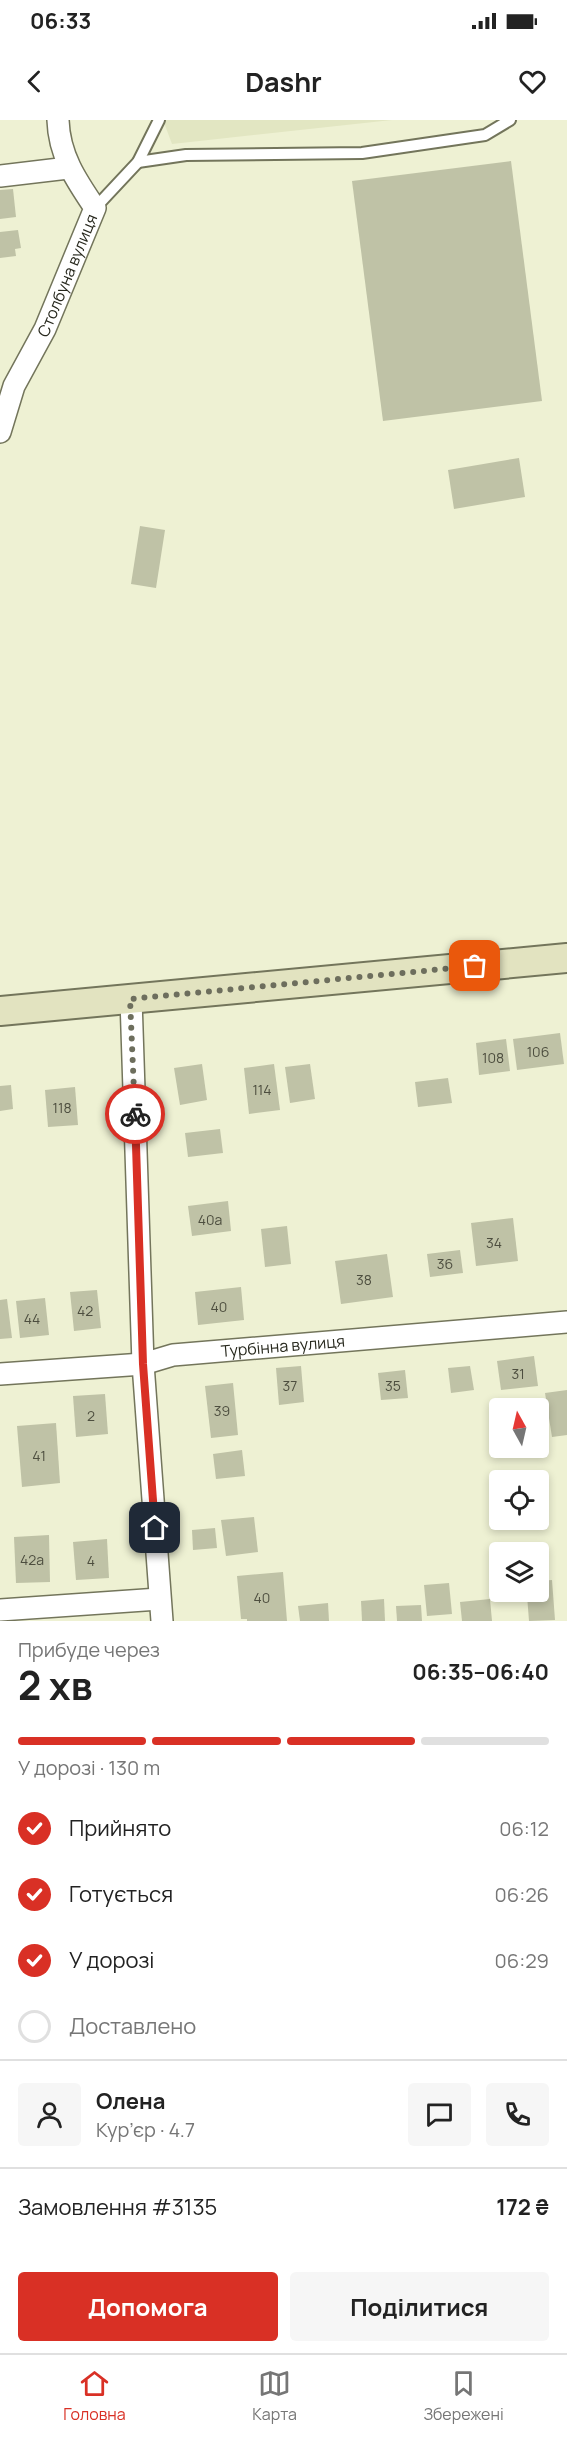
<!DOCTYPE html>
<html lang="uk">
<meta charset="utf-8">
<style>
:root{--surface:#fff;--page:#f6f6f6;--text:#222;--muted:#767676;--line:#e0e0e0;--accent:#d93025}
body{margin:0;font-family:Manrope,sans-serif;background:var(--page);color:var(--text);height:100vh;display:flex;flex-direction:column;font-size:22px;white-space:nowrap}
*{box-sizing:border-box;margin:0}
p{font-size:20px;color:var(--muted)}
.icon{flex:none;width:33px;height:33px;fill:none;stroke:currentColor;stroke-width:2;stroke-linecap:round;stroke-linejoin:round}
.map{position:relative;height:1501px;overflow:hidden}
.panel{display:flex;flex-direction:column;background:var(--surface);flex:1}
.panel>*{flex:none}
.needle{width:39px;rotate:352deg}
.tools{position:absolute;left:489px;top:1278px;display:grid;gap:12px}
.tools a{display:grid;place-items:center;width:60px;height:60px;border-radius:6px;background:var(--surface);box-shadow:0 3px 9px #0003;font-size:30px}
.pin{position:absolute;display:grid;place-items:center;width:51px;height:51px;color:#fff;margin:-26px;border-radius:12px;box-shadow:0 3px 9px #0006}
.courier{position:absolute;display:grid;place-items:center;width:60px;height:60px;margin:-30px;border:4px solid #d93025;border-radius:50%;background:#fff;color:#222;box-shadow:0 2px 8px #0007}
.overview em{font-style:normal;font-weight:700}
.overview div{display:flex;flex-direction:column-reverse}
.overview{display:flex;align-items:center;justify-content:space-between;height:102px;padding:0 18px}
h1{font-size:39px;font-weight:700;line-height:45px}
.bar{display:grid;grid-template-columns:repeat(4,1fr);gap:9px 6px;align-content:center;height:72px;padding:0 18px}
.bar i{height:8px;border-radius:4px;background:var(--line)}
.bar .current{background:var(--accent)}
.bar p{grid-column:span 4}
.line{display:flex;align-items:center;gap:15px;padding:0 18px;border-top:2px solid var(--line)}
.line div{flex:1}
.round{display:grid;place-items:center;flex:none;width:63px;height:63px;border-radius:6px;background:var(--page)}
ol{padding:0 18px;list-style:none}
li{display:flex;align-items:center;gap:18px;height:66px}
li p{margin-inline-start:auto}
li .icon{padding:6px;border-radius:50%;background:var(--accent);color:#fff;stroke-width:4}
li:last-child{color:var(--muted)}
li i{width:33px;height:33px;border:3px solid var(--line);border-radius:50%}
.primary-button{display:flex;gap:12px;margin-top:auto;padding:12px 18px}
.primary-button a{flex:1;height:69px;border-radius:6px;background:var(--accent);color:#fff;font-size:24px;font-weight:700;line-height:69px;text-align:center}
.primary-button a+a{background:var(--page);color:var(--text)}
.status{display:flex;justify-content:space-between;align-items:center;height:42px;padding:0 30px;background:var(--surface);direction:ltr}
.status svg{height:16px;fill:currentColor}
header{display:flex;justify-content:space-between;align-items:center;height:78px;padding:0 18px;background:var(--surface);font-size:27px;font-weight:700}
.dock{display:flex;justify-content:space-around;align-items:center;height:84px;border-top:2px solid var(--line);background:var(--surface);font-size:16px;color:var(--muted)}
.dock a{display:grid;justify-items:center;gap:3px}
.dock .current{color:var(--accent)}
.map>svg:first-child{display:block}
.built{fill:#e2e6c2}
.building{fill:#bfc2a6}
.lines{fill:none;stroke-linecap:round;stroke-linejoin:round}
.lane-casing{stroke:#73755b;stroke-width:14}
.street-casing{stroke:#73755b;stroke-width:24}
.secondary-casing{stroke:#73755b;stroke-width:32}
.lane{stroke:#fff;stroke-width:10}
.street{stroke:#fff;stroke-width:21}
.secondary{stroke:#e2e3c0;stroke-width:28}
.done{stroke:#6d6e5d;stroke-width:6;stroke-dasharray:0 10.8}
.route{stroke:#d93025;stroke-width:8}
.labels{text-anchor:middle;dominant-baseline:central;stroke-width:4.5;stroke-linejoin:round;paint-order:stroke}
.number-label{font-size:14px;fill:#4d4e3f}
.street-label{font-size:16px;fill:#27281d;stroke:#fff}
</style>
<div class="status"><b>06:33</b><svg viewBox="0 0 49 12"><path d="M0 12V9h3v3zM5 12V6h3v6zM10 12V3h3v9zM15 12V0h3v12zM26 1h20v11H26zM47 4h2v5h-2z"/></svg></div>
<header><svg class="icon" aria-label="back" viewBox="0 0 24 24"><path d="M15 5l-7 7 7 7"/></svg>Dashr<svg class="icon" aria-label="heart" viewBox="0 0 24 24"><path d="M12 20l-8-8c-3-5 5-10 8-4 3-6 11-1 8 4z"/></svg></header>
<div class="map">
<svg width="567" height="1501" viewBox="0 0 567 1501">
<rect width="100%" height="100%" fill="#eef1d3"/>
<polygon class="built" points="163,0 392,0 172,24"/>
<g class="building">
<polygon points="511,41 542,281 383,301 352,61"/>
<polygon points="13,69 16,97 0,99 0,70"/>
<polygon points="18,110 21,128 15,129 16,136 0,138 0,112"/>
<polygon points="519,338 525,377 454,389 448,350"/>
<polygon points="140,406 165,410 156,468 131,464"/>
<polygon points="560,913 564,944 517,950 513,919"/>
<polygon points="506,919 510,951 479,955 476,923"/>
<polygon points="202,944 207,980 180,985 174,948"/>
<polygon points="274,944 280,990 249,994 244,948"/>
<polygon points="310,944 315,979 290,983 285,947"/>
<polygon points="448,958 452,983 418,987 415,962"/>
<polygon points="11,965 13,989 0,991 0,966"/>
<polygon points="75,967 78,1005 48,1007 45,970"/>
<polygon points="220,1009 223,1033 188,1037 185,1013"/>
<polygon points="228,1081 231,1111 192,1116 188,1086"/>
<polygon points="513,1098 518,1141 476,1146 471,1103"/>
<polygon points="287,1106 291,1144 265,1147 261,1109"/>
<polygon points="460,1130 463,1153 430,1157 427,1134"/>
<polygon points="387,1134 393,1177 341,1184 335,1141"/>
<polygon points="241,1167 244,1200 198,1205 195,1172"/>
<polygon points="97,1170 101,1208 74,1211 70,1172"/>
<polygon points="45,1178 49,1215 20,1218 16,1181"/>
<polygon points="7,1179 12,1218 0,1219 0,1180"/>
<polygon points="534,1236 538,1266 501,1270 497,1241"/>
<polygon points="301,1246 304,1282 279,1285 276,1248"/>
<polygon points="470,1246 474,1270 451,1273 448,1248"/>
<polygon points="405,1250 408,1278 381,1280 378,1253"/>
<polygon points="233,1263 238,1315 211,1318 205,1266"/>
<polygon points="567,1270 567,1315 552,1317 545,1273"/>
<polygon points="105,1274 108,1314 76,1317 73,1276"/>
<polygon points="56,1303 60,1363 22,1367 17,1306"/>
<polygon points="242,1330 245,1356 216,1359 213,1334"/>
<polygon points="254,1397 258,1432 226,1436 221,1400"/>
<polygon points="215,1408 217,1428 193,1430 192,1410"/>
<polygon points="49,1415 50,1462 16,1463 14,1417"/>
<polygon points="107,1419 109,1458 76,1460 73,1422"/>
<polygon points="283,1452 287,1501 247,1501 247,1499 241,1499 237,1456"/>
<polygon points="552,1460 555,1500 529,1501 527,1475 538,1472 538,1461"/>
<polygon points="449,1463 452,1494 427,1496 424,1465"/>
<polygon points="384,1479 385,1501 362,1501 361,1481"/>
<polygon points="490,1479 492,1501 462,1501 460,1482"/>
<polygon points="328,1483 329,1501 300,1501 298,1486"/>
<polygon points="421,1485 422,1501 397,1501 396,1486"/>
</g>
<g class="lines">
<defs>
<g id="lane">
<polyline points="138,42 186,35 362,33 485,15 510,0"/>
<polyline points="95,88 138,42 159,0"/>
</g>
<g id="street">
<polyline points="0,56 68,48"/>
<path id="s1" d="M0,312l14,-46 31,-57 50,-121c-19,-28 -36,-53 -37,-88"/>
<polyline points="131,879 143,1244 162,1501"/>
<path id="s2" d="M0,1254l143,-10 30,-9 394,-33"/>
<polyline points="0,1490 159,1479"/>
</g>
<polyline id="secondary" points="0,891 567,838"/>
</defs>
<use href="#lane" class="lane-casing"/>
<use href="#street" class="street-casing"/>
<use href="#secondary" class="secondary-casing"/>
<use href="#lane" class="lane"/>
<use href="#street" class="street"/>
<use href="#secondary" class="secondary"/>
</g>
<g class="lines">
<polyline class="done" points="135,994 130,879 475,846"/>
<polyline class="route" points="135,994 143,1244 155,1408"/>
</g>
<g class="labels">
<g class="number-label">
<text x="538" y="931">106</text>
<text x="493" y="937">108</text>
<text x="262" y="969">114</text>
<text x="62" y="987">118</text>
<text x="210" y="1099">40а</text>
<text x="494" y="1122">34</text>
<text x="445" y="1143">36</text>
<text x="364" y="1159">38</text>
<text x="219" y="1186">40</text>
<text x="85" y="1190">42</text>
<text x="32" y="1198">44</text>
<text x="518" y="1253">31</text>
<text x="290" y="1265">37</text>
<text x="393" y="1265">35</text>
<text x="222" y="1290">39</text>
<text x="91" y="1295">2</text>
<text x="39" y="1335">41</text>
<text x="32" y="1439">42а</text>
<text x="91" y="1440">4</text>
<text x="262" y="1477">40</text>
</g>
<g class="street-label">
<text stroke="none"><textPath href="#s1" startOffset="171">Столбуна вулиця</textPath></text>
<text stroke="none"><textPath href="#s2" startOffset="285">Турбінна вулиця</textPath></text>
</g>
</g>
</svg>
<div class="tools">
<a><svg class="needle" viewBox="-14 -14 28 28"><path d="M0-13l5 13h-10z" fill="#e53935"/><path d="M0 13l5-13h-10z" fill="#767676"/></svg></a>
<a><svg class="icon" aria-label="locate" viewBox="0 0 24 24"><circle cx="12" cy="12" r="6"/><path d="M12 2v4M12 18v4M2 12h4M18 12h4"/></svg></a>
<a><svg class="icon" aria-label="layers" viewBox="0 0 24 24"><path d="M12 4l9 5-9 5-9-5zM3 14l9 5 9-5"/></svg></a>
</div>
<div class="pin" style="left:475px;top:846px;background:#ea580c"><svg class="icon" aria-label="bag" viewBox="0 0 24 24"><path d="M5 8h14l-1 12H6zM9 8a3 3 0 0 1 6 0"/></svg></div>
<div class="pin" style="left:155px;top:1408px;background:#1f2937"><svg class="icon" aria-label="home" viewBox="0 0 24 24"><path d="M3 11l9-7 9 7M6 9v11h12V9"/></svg></div>
<div class="courier" style="left:135px;top:994px"><svg class="icon" aria-label="bike" viewBox="0 0 24 24"><circle cx="6" cy="16" r="4"/><circle cx="18" cy="16" r="4"/><path d="M6 16l4-8h5l3 8M10 8l3 8H6M13 5h3"/></svg></div>
</div>
<section class="panel">
<div class="overview"><div><h1>2 хв</h1><p>Прибуде через</p></div><em>06:35–06:40</em></div>
<div class="bar"><i class="current"></i><i class="current"></i><i class="current"></i><i></i><p>У дорозі · 130 m</p></div>
<ol>
<li><svg class="icon" aria-label="check" viewBox="0 0 24 24"><path d="M5 12l5 5 9-10"/></svg>Прийнято<p>06:12</p></li>
<li><svg class="icon" aria-label="check" viewBox="0 0 24 24"><path d="M5 12l5 5 9-10"/></svg>Готується<p>06:26</p></li>
<li><svg class="icon" aria-label="check" viewBox="0 0 24 24"><path d="M5 12l5 5 9-10"/></svg>У дорозі<p>06:29</p></li>
<li><i></i>Доставлено</li>
</ol>
<div class="line" style="height:108px"><a class="round"><svg class="icon" aria-label="person" viewBox="0 0 24 24"><circle cx="12" cy="8" r="4"/><path d="M4 21q1-7 8-7t8 7"/></svg></a><div><b>Олена</b><p>Кур’єр · 4.7</p></div><a class="round"><svg class="icon" aria-label="chat" viewBox="0 0 24 24"><path d="M4 5h16v11H9l-5 4z"/></svg></a><a class="round"><svg class="icon" aria-label="phone" viewBox="0 0 24 24"><path d="M5 4h4l2 5-3 2q2 4 5 5l2-3 5 2v4C11 20 4 13 5 4z"/></svg></a></div>
<div class="line" style="height:78px"><div>Замовлення #3135</div><b>172 ₴</b></div>
<div class="primary-button"><a>Допомога</a><a>Поділитися</a></div>
</section>
<nav class="dock">
<a class="current"><svg class="icon" aria-label="home" viewBox="0 0 24 24"><path d="M3 11l9-7 9 7M6 9v11h12V9"/></svg>Головна</a>
<a><svg class="icon" aria-label="map" viewBox="0 0 24 24"><path d="M3 6l6-2 6 2 6-2v14l-6 2-6-2-6 2zM9 4v14M15 6v14"/></svg>Карта</a>
<a><svg class="icon" aria-label="saved" viewBox="0 0 24 24"><path d="M7 4h10v16l-5-4-5 4z"/></svg>Збережені</a>
</nav>
